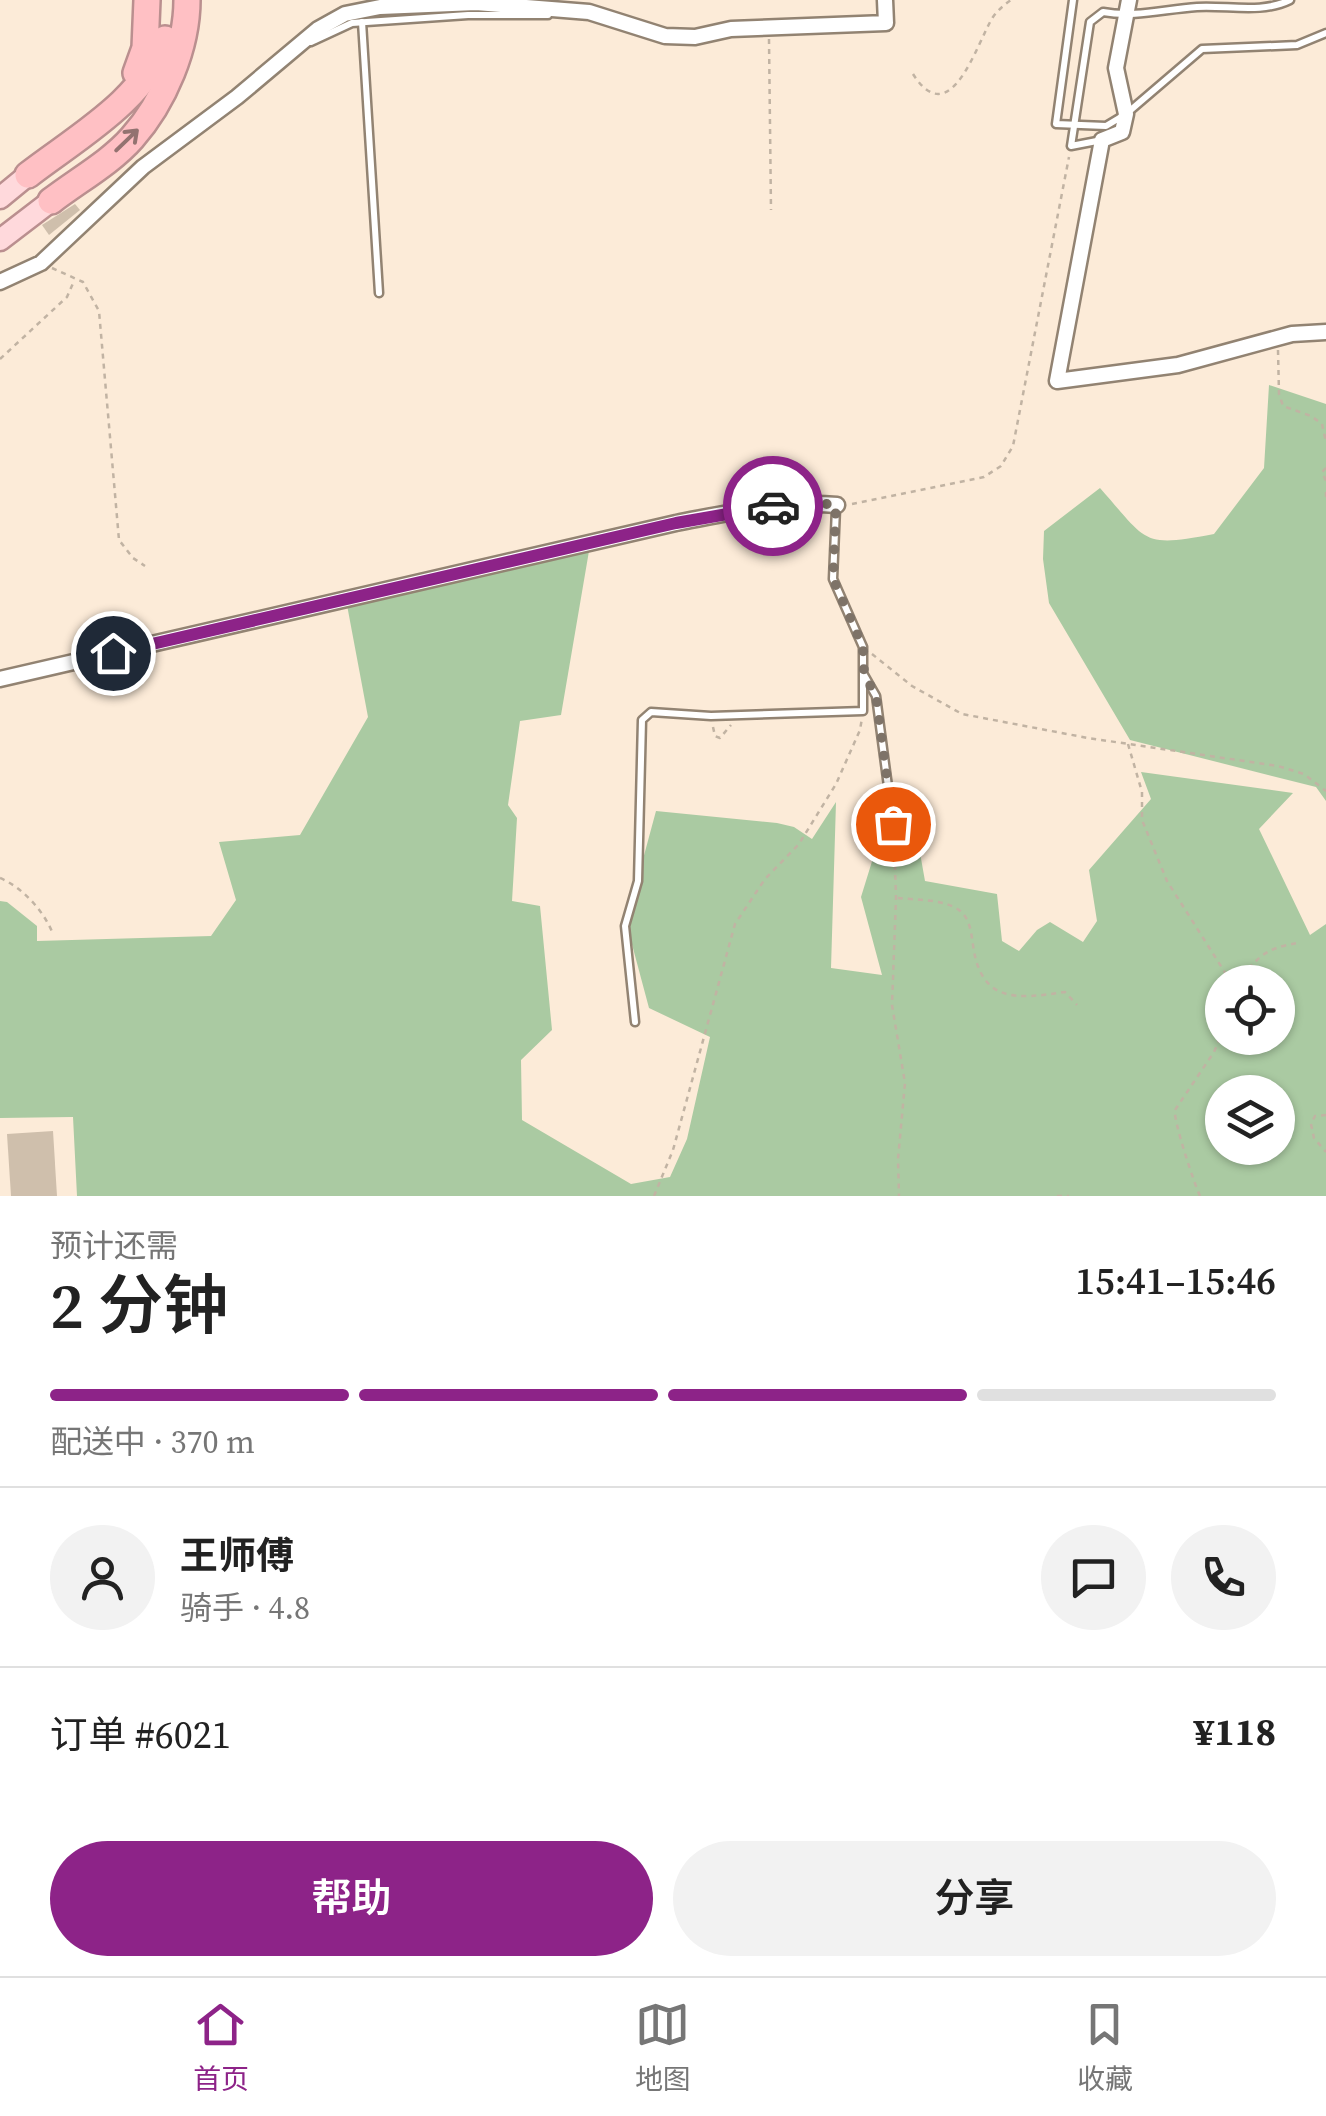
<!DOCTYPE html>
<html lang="zh">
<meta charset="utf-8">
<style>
:root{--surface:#fff;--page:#f2f2f2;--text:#222;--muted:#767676;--line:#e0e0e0;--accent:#8d2388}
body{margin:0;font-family:"Source Serif 4","Noto Sans SC",serif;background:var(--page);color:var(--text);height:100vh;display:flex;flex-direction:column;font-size:38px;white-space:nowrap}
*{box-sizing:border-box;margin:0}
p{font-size:32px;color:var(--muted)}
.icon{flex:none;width:55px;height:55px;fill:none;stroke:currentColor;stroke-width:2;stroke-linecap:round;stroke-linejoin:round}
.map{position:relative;height:1196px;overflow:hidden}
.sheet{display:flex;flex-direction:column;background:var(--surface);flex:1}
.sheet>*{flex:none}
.controls{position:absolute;left:1205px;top:965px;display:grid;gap:20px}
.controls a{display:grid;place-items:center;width:90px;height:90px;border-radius:50%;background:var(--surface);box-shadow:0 2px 8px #0004;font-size:50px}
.pin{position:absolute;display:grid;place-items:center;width:85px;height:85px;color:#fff;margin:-42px;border:5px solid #fff;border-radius:50%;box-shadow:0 2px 10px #0007}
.courier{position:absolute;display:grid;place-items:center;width:100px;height:100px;margin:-50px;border:8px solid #8d2388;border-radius:50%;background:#fff;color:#222;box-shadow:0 2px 12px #0007}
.overview em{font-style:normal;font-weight:600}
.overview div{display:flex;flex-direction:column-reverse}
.overview{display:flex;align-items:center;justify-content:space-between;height:170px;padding:0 50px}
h1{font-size:65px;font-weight:600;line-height:75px}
.bar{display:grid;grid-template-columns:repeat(4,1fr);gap:15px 10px;align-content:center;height:120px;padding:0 50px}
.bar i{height:12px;border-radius:8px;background:var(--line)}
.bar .on{background:var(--accent)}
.bar p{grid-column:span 4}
.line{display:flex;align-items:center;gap:25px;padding:0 50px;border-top:2px solid var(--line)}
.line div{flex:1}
.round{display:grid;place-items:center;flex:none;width:105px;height:105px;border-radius:52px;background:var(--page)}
.action{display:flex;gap:20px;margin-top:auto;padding:20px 50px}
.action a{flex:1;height:115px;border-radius:60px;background:var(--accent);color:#fff;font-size:40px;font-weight:600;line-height:115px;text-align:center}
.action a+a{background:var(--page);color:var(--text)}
.tab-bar{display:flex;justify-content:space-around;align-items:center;height:140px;border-top:2px solid var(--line);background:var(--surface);font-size:28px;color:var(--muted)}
.tab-bar a{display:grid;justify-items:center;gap:5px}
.tab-bar .on{color:var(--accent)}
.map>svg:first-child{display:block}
.green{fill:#aacaa2;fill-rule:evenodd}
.building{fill:#cfbfac}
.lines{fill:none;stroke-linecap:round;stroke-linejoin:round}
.service-casing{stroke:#928372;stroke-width:11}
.minor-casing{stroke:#928372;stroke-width:19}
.primary-casing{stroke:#ba8f8f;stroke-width:25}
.motorway-casing{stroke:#ba8f8f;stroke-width:30}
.path{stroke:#c1b3a3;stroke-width:2.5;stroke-dasharray:5 5;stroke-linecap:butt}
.service{stroke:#fff;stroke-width:6}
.minor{stroke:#fff;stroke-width:14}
.primary{stroke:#ffd9dc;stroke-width:20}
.motorway{stroke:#ffc0c4;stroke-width:25}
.oneway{stroke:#937270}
.done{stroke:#7e7368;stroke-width:10;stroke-dasharray:0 18}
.route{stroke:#8d2388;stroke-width:12}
</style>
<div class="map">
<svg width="1326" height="1196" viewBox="0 0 1326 1196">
<rect width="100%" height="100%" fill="#fcebd8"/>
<g class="green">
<path d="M1269,385l57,19v397l-10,-14 -186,-47 -81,-137 -6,-44 1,-28 56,-43c48,54 41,60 114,46l50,-66z"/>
<path d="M589,551l-28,164 -41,6 -12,84 9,13 -5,83 28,5 12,124 -31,30 1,60 109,64 39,-7 17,-38 23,-102 -61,-29 -23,-86 30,-111 121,12 17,4 18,12 24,-37 -5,166 51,7 -21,-78 21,-68 32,-10 11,62 72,13 5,47 17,10 18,-21 13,-8 33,20 14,-21 -8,-51 62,-71 -10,-27 152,21 -34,36 51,106 16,-11v272h-1249l-4,-79 -73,1v-217l7,1 30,24v15l174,-5 25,-36 -17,-58 81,-7 68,-118 -21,-112zM1222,982h56v56h-56zM1222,1092h56v56h-56z"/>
</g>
<g class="building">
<polygon points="75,204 80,210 49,235 42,225"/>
<polygon points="53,1131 57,1196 11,1196 7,1134"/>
</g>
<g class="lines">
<defs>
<g id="service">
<polyline points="1073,0 1056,124 1106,126 1126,114 1202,49 1297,45 1326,33"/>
<polyline points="362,22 379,293"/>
<polyline points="311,42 352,23 468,15 548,15"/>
<path d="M1102,140l-31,6 19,-124 13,-10c32,6 62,-3 94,-5 30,-2 65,7 93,-7"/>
<polyline points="864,675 876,696 893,824"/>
<polyline points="635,1022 625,926 638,881 642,720 651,712 711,716 863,711 863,647 833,579 836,508"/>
</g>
<g id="minor">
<polyline points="1129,0 1116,68 1126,114 1122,132 1102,140 1057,381 1178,365 1292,334 1326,332"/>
<polyline points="0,282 41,263 143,167 237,97 318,29 345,14 380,7 476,3 589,12 665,36 695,37 731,29 886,23 885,0"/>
<path d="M0,679l676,-156c53,-10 106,-23 161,-18"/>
</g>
<g id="primary">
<polyline points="0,198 28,175"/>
<polyline points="0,240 51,201"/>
</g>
<g id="motorway">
<polyline points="136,73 145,48 147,0"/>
<path d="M28,175c49,-38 117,-75 137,-136"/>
<path d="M51,201c26,-20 60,-39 81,-63 32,-36 55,-91 55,-138"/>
</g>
</defs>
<use href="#service" class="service-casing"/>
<use href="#minor" class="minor-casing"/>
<use href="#primary" class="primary-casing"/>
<use href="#motorway" class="motorway-casing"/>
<g class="path">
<polyline points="769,39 771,210"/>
<path d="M913,74c38,60 64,-32 80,-57 5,-7 11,-12 18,-17"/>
<polyline points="52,268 83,282 99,311 119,540 133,558 145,566"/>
<polyline points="1278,350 1279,394 1283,406 1311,416 1322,424 1326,442"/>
<polyline points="0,359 67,297 74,281"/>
<polyline points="1326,468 1322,472 1326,481"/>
<polyline points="1326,492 1326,497"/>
<polyline points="852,504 984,477 1001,466 1013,446 1069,157"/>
<polyline points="872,654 912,686 962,714 1088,738 1278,766 1304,774 1326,791"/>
<polyline points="713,727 715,736 720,738 731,725"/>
<polyline points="1128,744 1142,792 1142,820 1167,881 1231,982"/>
<polyline points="894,835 896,898 892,1005 905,1083 898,1159 899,1196"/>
<path d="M0,878c22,9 44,33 53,56"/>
<path d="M898,898c19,2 45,1 61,12 11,8 12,22 14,35 8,59 44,54 92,47l12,13"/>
<path d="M1234,982c27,-23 25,-33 64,-39"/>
<polyline points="1326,1115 1315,1116 1311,1124 1314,1138 1326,1152"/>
<polyline points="654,1196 673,1150 735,924 765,879 799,844 836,784 860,730 862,718"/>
<polyline points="1057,1196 1069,1196"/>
<path d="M1200,1196c-6,-13 -27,-76 -25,-86l39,-58 8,-19"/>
</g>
<use href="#service" class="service"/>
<use href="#minor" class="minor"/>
<use href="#primary" class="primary"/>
<use href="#motorway" class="motorway"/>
</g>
<defs><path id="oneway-shaft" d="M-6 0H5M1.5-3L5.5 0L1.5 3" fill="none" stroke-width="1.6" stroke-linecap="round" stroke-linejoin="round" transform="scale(2.5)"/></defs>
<use class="oneway" href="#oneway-shaft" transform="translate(127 140) rotate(-44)"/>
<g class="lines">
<polyline class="done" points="773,506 808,502 836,505 833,579 863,647 864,674 876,696 893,824"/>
<polyline class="route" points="113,653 676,523 773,506"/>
</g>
</svg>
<div class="controls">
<a><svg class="icon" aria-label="locate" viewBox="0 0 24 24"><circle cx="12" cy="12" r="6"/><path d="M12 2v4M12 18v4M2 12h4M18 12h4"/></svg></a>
<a><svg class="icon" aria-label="layers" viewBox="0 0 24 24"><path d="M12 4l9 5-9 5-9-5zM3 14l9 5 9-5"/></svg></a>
</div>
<div class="pin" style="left:893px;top:824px;background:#ea580c"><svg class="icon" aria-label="bag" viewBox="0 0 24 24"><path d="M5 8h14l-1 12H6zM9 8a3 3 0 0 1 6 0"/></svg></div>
<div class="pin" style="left:113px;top:653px;background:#1f2937"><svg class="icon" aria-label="home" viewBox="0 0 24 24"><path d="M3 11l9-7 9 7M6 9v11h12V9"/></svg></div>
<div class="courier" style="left:773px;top:506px"><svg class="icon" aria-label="car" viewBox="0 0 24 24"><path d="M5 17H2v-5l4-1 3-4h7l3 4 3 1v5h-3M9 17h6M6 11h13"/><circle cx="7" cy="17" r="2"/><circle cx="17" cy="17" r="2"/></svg></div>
</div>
<section class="sheet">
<div class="overview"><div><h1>2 分钟</h1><p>预计还需</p></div><em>15:41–15:46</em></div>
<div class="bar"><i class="on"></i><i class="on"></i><i class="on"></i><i></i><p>配送中 · 370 m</p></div>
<div class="line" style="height:180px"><a class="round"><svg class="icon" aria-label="person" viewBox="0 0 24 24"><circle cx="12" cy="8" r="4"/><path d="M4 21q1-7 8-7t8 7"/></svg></a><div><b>王师傅</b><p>骑手 · 4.8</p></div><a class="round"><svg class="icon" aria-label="chat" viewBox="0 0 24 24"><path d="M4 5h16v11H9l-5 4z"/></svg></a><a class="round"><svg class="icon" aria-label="phone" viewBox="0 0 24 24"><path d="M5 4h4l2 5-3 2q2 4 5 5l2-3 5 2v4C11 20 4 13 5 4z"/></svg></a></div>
<div class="line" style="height:130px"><div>订单 #6021</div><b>¥118</b></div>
<div class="action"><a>帮助</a><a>分享</a></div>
</section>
<nav class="tab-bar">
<a class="on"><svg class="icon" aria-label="home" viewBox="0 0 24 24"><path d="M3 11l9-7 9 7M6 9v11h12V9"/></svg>首页</a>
<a><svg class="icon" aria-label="map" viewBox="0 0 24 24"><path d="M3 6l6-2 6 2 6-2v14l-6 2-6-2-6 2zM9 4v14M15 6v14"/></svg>地图</a>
<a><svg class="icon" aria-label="saved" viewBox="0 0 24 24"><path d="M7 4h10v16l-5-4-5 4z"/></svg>收藏</a>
</nav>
